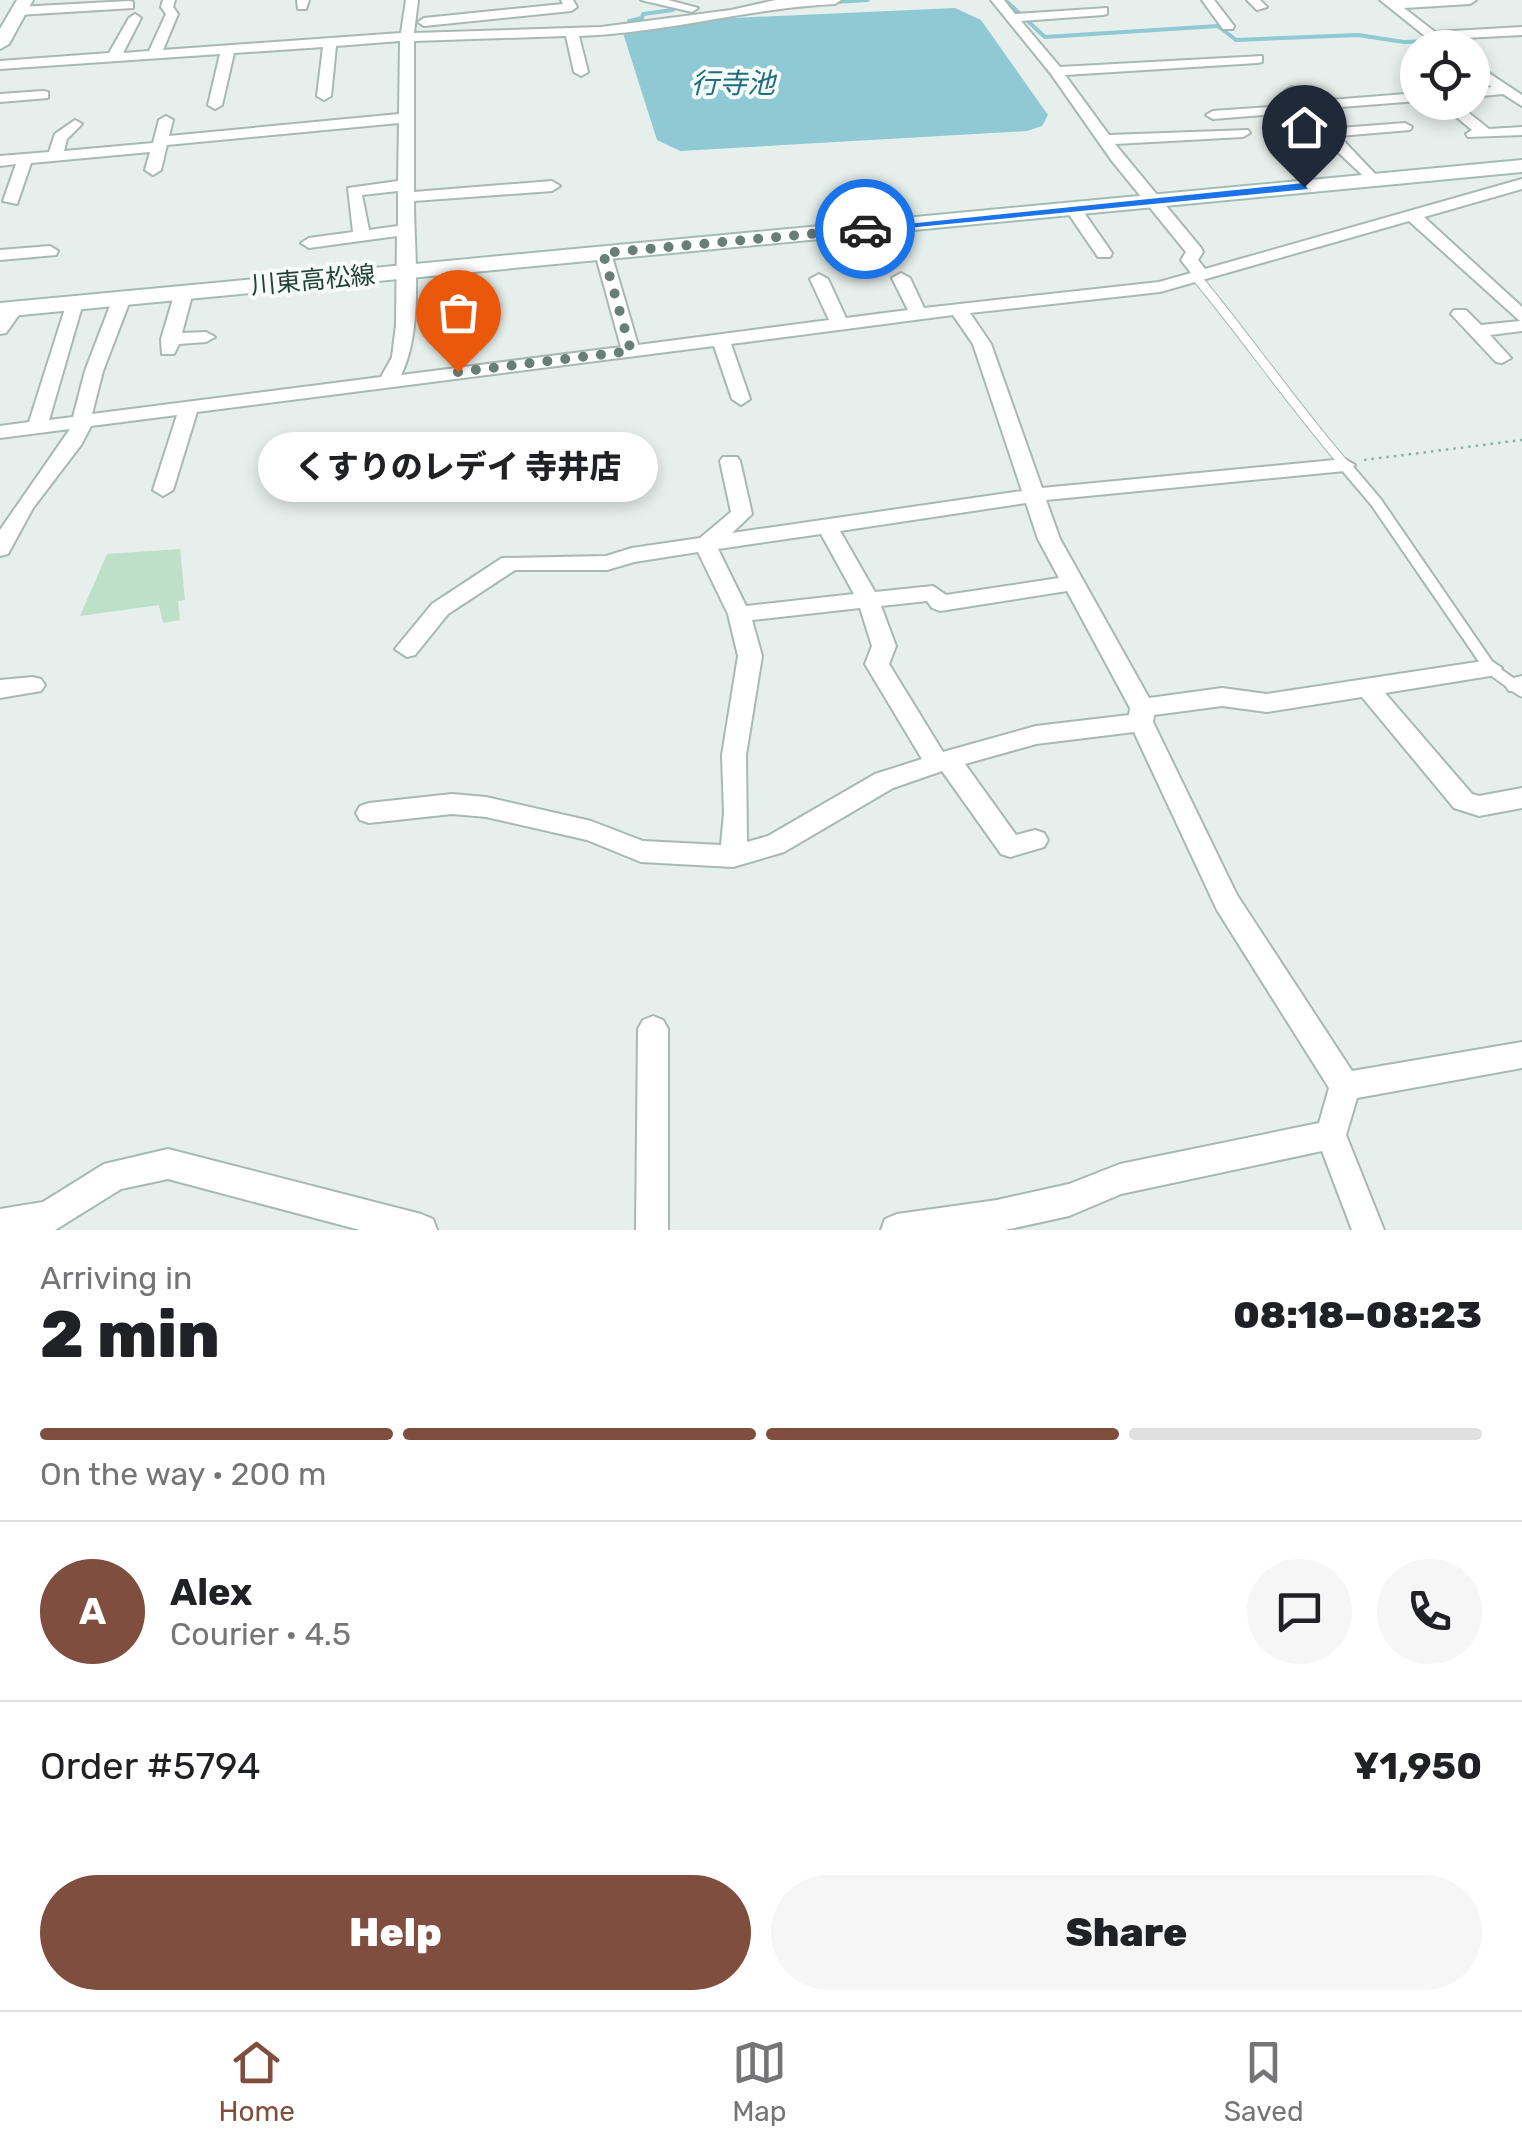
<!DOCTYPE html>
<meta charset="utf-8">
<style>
:root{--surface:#fff;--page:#f6f6f6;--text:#202124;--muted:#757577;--line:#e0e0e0;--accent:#7f4e3f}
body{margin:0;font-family:Rubik,"Noto Sans JP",sans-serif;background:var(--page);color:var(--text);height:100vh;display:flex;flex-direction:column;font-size:38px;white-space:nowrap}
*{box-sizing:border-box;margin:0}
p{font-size:32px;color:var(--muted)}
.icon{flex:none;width:55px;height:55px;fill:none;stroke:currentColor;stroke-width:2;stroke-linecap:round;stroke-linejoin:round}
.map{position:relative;height:1230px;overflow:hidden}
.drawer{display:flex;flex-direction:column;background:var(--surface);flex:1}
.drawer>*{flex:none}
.fabs{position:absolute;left:1400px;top:30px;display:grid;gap:20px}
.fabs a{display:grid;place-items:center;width:90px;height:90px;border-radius:50%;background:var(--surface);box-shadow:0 5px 15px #0003;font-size:50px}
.pin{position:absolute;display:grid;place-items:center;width:85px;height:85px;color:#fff;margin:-102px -42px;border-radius:50% 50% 50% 0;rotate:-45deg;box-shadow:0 0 10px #0007}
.pin .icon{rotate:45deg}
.courier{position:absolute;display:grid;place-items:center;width:100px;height:100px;margin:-50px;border:8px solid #1a73e8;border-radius:50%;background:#fff;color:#222;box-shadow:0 2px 12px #0007}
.bubble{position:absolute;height:70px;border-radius:35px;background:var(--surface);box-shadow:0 5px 15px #0003;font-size:32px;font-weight:800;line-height:70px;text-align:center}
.summary em{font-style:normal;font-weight:800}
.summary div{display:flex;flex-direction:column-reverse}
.summary{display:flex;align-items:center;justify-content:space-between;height:170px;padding:0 40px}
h1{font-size:65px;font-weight:800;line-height:75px}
.bar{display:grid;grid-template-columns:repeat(4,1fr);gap:15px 10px;align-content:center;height:120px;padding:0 40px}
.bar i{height:12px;border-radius:8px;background:var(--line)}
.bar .on{background:var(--accent)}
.bar p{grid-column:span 4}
.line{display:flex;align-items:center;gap:25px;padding:0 40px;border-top:2px solid var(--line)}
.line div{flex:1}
.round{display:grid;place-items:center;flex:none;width:105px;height:105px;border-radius:52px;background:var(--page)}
.button{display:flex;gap:20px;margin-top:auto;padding:20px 40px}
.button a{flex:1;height:115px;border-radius:60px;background:var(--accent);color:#fff;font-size:40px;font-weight:800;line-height:115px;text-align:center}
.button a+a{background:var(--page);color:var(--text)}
.tab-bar{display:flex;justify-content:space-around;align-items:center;height:140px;border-top:2px solid var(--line);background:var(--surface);font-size:28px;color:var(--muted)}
.tab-bar a{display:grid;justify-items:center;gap:5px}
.tab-bar .on{color:var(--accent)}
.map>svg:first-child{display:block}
.green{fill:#bfe0c8}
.water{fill:#8ec9d4}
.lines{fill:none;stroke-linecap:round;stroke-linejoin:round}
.stream{stroke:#8ec9d4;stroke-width:4}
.lane-far1-casing{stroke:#a8b8b2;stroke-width:11}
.lane-casing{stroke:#a8b8b2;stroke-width:15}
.street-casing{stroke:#a8b8b2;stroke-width:4}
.secondary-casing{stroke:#a4bbb3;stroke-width:4}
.path{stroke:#86b3a5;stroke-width:2.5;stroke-dasharray:2.5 5;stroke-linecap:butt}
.lane-far1{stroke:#fff;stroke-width:9}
.lane{stroke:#fff;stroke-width:11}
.street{fill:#fff;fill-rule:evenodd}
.secondary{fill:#fff;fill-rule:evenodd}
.route{fill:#1a73e8}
.done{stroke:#687f78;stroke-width:10;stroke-dasharray:0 18}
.labels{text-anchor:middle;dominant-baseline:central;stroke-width:8;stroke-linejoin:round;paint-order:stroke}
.far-street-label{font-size:25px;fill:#24423a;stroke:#f7fbf9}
.far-water-label{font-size:28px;font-style:italic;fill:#1c6f80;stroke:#f7fbf9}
</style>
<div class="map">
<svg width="1522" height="1230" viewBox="0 0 1522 1230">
<rect width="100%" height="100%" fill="#e6efeb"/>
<polygon class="green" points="180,549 185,600 178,601 180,620 163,623 159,605 80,616 107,554"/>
<polygon class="water" points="955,8 981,20 1048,115 1042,126 1027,131 680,151 657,140 623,33 711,19"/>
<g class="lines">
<g class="stream">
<polyline points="1005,0 1045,37 1218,26 1236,40 1358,35 1404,42 1430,41"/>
<polyline points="834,2 868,0"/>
<polyline points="631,24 629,21 642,18 643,14 673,10"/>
<polyline points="1472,61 1492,75"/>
</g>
<defs>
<path id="lane-far1" d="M1198,279c52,63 98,130 152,192"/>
<polyline id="lane" points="1348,469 1376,502 1490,668 1522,691"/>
<g id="street">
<path d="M163,0h12l-2,7 5,7 -15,36 238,-17 5,-33h12l-4,33 187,-6 130,-17 45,-10h65l-6,4c-86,4 -169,29 -256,32l9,36 -7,4 -7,-4 -8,-36 -152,5v151l138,-11 8,5 -8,5 -138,10c0,52 10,128 -13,174l220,-28 -26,-94 8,-5 8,5 27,92 191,-25 -19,-41 9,-5 9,5 18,39 62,-8 -16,-32 9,-5 9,5 14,30 235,-26 32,-9 -10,-13 5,-8 -74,-91 -61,-87 -60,-74h13l11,14 92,-6v6l-4,1 -82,6 39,46 202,-11v6l-5,1 -192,12 44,60 139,-5 2,3 -7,4 -128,7 86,104 2,4 -5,8 7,9 317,-90v10l-98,28 98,90v24l-32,4 21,23 -9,5 -6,-1 -45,-48 3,-4h12l15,15 39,-4 -111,-100 -249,71 -190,21 21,31 51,144 303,-29 10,6 -10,6 -299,29 14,39 89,159 73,-10 45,6 223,-34 12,8 -12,8 -105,17 87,101 7,2 43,-8v20l-43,8 -25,-8 -92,-111 -95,15 -45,-6 -68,9 -1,7 84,173 115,176 170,-29v26l-165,30 -11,37 38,95h-32l-30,-79 -201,43 -52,22 -64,14h-124l4,-11 12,-5 100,-14 72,-16 51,-20 199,-41 10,-35 -112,-178 -83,-178 -98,12 -71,20 51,71 19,-5 9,3 4,7 -4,7 -34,10 -9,-3 -59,-83 -49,17 -109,64 -51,15 -92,-5 -54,-22 -101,-23 -34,-3 -83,9 -9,-3 -4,-7 4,-7 9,-3 83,-9 34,3 105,24 52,20 78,4 3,-32 -2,-58 16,-99 -10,-42 -30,-62 -64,10 -27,8h-92l-67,44 -33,41 -8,2 -12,-8 37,-45 70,-46 104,-2 26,-8 68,-10 31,-26 -11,-51 3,-4h14l3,4 12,53 -20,19 290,-42 -49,-147 -20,-29 -222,29 19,55 -9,6 -9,-6 -18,-53 -517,66 -24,78 -10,6 -10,-6 24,-75 -86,11 -10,19 -48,63 -25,46 -8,2v-26l70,-101 -70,9v-12l29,-4 39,-123 6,-1 9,5 -34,117 24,-3 12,-46 28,-73 9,-5 9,5 -28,73 -11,43 289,-37 11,-20 4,-32 1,-89 -88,12 -8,-5 8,-5 44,-6 -5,-44 50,-7 1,-58 -232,22 -6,25 -8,5 -8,-5 5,-18 -119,11 -14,41 -14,-3 13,-37 -16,2v-10l49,-4 6,-18 20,-14 7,4 -15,15 -3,12 89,-8 6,-23 7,-4 7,4 -4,16 230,-22 1,-73 -64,5 -5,50 -7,4 -7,-4 6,-49 -89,6 -12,52 -7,4 -7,-4 12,-51 -220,15v-8l109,-8 20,-35 6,-4 6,4 -18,35 26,-2 17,-37 -5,-7zM398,191v35l-29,4 -7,-35zM1026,503l12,36 21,39 -113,17 -13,-9 -58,6 -35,-61zM821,534l33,60 -108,12 -28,-57zM1067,591l63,117 -1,7 -93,11 -93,26 -54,-88 7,-18 -15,-40 46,-5 5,7 8,3zM860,608l12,38 -7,18 57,95 -47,15 -107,62 -21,6 -1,-87 16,-99 -10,-36z"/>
<polygon points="297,0 309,0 306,9 298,9"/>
<polygon points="561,0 573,0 577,7 571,11 424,26 418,22 424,18 563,4"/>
<polygon points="641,0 668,0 698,8 692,12"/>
<polygon points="1202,0 1214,0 1234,26 1233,29 1223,29"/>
<polygon points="1247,0 1260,0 1267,7 1257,10"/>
<polygon points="1380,0 1476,0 1470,4 1404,8 1435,32 1522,27 1522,35 1444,39 1449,44 1440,48"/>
<polygon points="129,1 133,2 133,8 18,15 12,11 18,7"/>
<polygon points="1472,62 1522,95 1522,106 1503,94 1472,97 1472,89 1492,87 1472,73"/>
<polygon points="1292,87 1318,101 1418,93 1418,101 1315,109 1287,94 1285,91"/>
<polygon points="43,91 48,92 48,98 0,102 0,94"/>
<polygon points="1270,107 1275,108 1275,114 1213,119 1206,115 1213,111"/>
<polygon points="1454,109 1464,109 1489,129 1522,127 1522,135 1468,137 1466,134 1472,130 1454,115"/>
<polygon points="1405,123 1412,127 1410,130 1339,136 1378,177 1381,180 1373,185 1323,138 1287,140 1280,136 1287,132"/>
<polygon points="1068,207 1080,207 1112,253 1110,257 1098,257 1066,210"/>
<polygon points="50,246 58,251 56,255 0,260 0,250"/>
<polygon points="184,287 193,292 182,333 206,332 215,337 206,342 179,344 174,354 162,354 161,339 175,292"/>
<polygon points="14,304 23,309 6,333 0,334 0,316 8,305"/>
<polygon points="1522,676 1522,692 1509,691 1505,685 1509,679"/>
<polygon points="33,677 41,679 45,685 41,691 0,698 0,680"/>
<polygon points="653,1016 663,1020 668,1029 668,1230 636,1230 638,1029 643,1020"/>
<polygon points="168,1149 421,1214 433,1219 437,1230 360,1230 168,1179 121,1189 55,1230 0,1230 0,1209 43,1202 104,1164"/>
</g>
<g id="secondary">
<polygon points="17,0 33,0 9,44 0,49 0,29"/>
<polygon points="1522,160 1522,172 0,317 0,303"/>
</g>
</defs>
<use href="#lane-far1" class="lane-far1-casing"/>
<use href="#lane" class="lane-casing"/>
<use href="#street" class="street-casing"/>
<use href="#secondary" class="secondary-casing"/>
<polyline class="path" points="1364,460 1522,440"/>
<use href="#lane-far1" class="lane-far1"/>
<use href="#lane" class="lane"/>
<use href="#street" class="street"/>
<use href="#secondary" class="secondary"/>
</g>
<polygon class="route" points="1304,183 1308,189 865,232 859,229"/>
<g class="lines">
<polyline class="done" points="458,372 631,351 603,253 865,229"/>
</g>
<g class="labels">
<g class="far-street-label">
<text transform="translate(313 280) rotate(-5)">川東高松線</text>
</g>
<g class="far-water-label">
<text x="733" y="83">行寺池</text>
</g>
</g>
</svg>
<div class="fabs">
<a><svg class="icon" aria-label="locate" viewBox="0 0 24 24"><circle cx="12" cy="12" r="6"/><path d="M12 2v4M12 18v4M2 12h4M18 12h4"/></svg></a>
</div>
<div class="pin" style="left:458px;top:372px;background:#ea580c"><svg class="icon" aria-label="bag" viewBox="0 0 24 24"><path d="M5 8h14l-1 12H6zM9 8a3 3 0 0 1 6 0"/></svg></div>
<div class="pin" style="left:1304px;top:187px;background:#1f2937"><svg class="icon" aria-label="home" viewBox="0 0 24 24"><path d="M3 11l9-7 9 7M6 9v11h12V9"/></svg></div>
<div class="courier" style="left:865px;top:229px"><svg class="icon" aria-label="car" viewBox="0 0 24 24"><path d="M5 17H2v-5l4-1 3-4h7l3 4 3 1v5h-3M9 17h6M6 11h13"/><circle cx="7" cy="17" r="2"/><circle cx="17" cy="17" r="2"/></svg></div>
<div class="bubble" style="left:258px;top:432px;width:400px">くすりのレデイ 寺井店</div>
</div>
<section class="drawer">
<div class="summary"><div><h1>2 min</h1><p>Arriving in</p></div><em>08:18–08:23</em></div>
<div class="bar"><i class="on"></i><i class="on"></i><i class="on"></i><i></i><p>On the way · 200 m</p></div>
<div class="line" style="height:180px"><b class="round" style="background:var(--accent);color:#fff">A</b><div><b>Alex</b><p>Courier · 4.5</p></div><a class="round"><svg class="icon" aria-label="chat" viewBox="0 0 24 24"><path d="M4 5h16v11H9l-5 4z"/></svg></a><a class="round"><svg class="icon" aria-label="phone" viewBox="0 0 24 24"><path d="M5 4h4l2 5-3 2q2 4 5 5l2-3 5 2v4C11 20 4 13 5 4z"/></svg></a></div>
<div class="line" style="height:130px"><div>Order #5794</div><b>¥1,950</b></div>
<div class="button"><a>Help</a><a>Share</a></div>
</section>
<nav class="tab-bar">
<a class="on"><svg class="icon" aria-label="home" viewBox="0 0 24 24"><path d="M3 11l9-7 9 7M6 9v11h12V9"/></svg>Home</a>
<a><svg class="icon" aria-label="map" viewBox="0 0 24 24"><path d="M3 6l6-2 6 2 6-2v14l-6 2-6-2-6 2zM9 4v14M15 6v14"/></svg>Map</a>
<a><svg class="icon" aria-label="saved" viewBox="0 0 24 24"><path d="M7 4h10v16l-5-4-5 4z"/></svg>Saved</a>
</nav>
